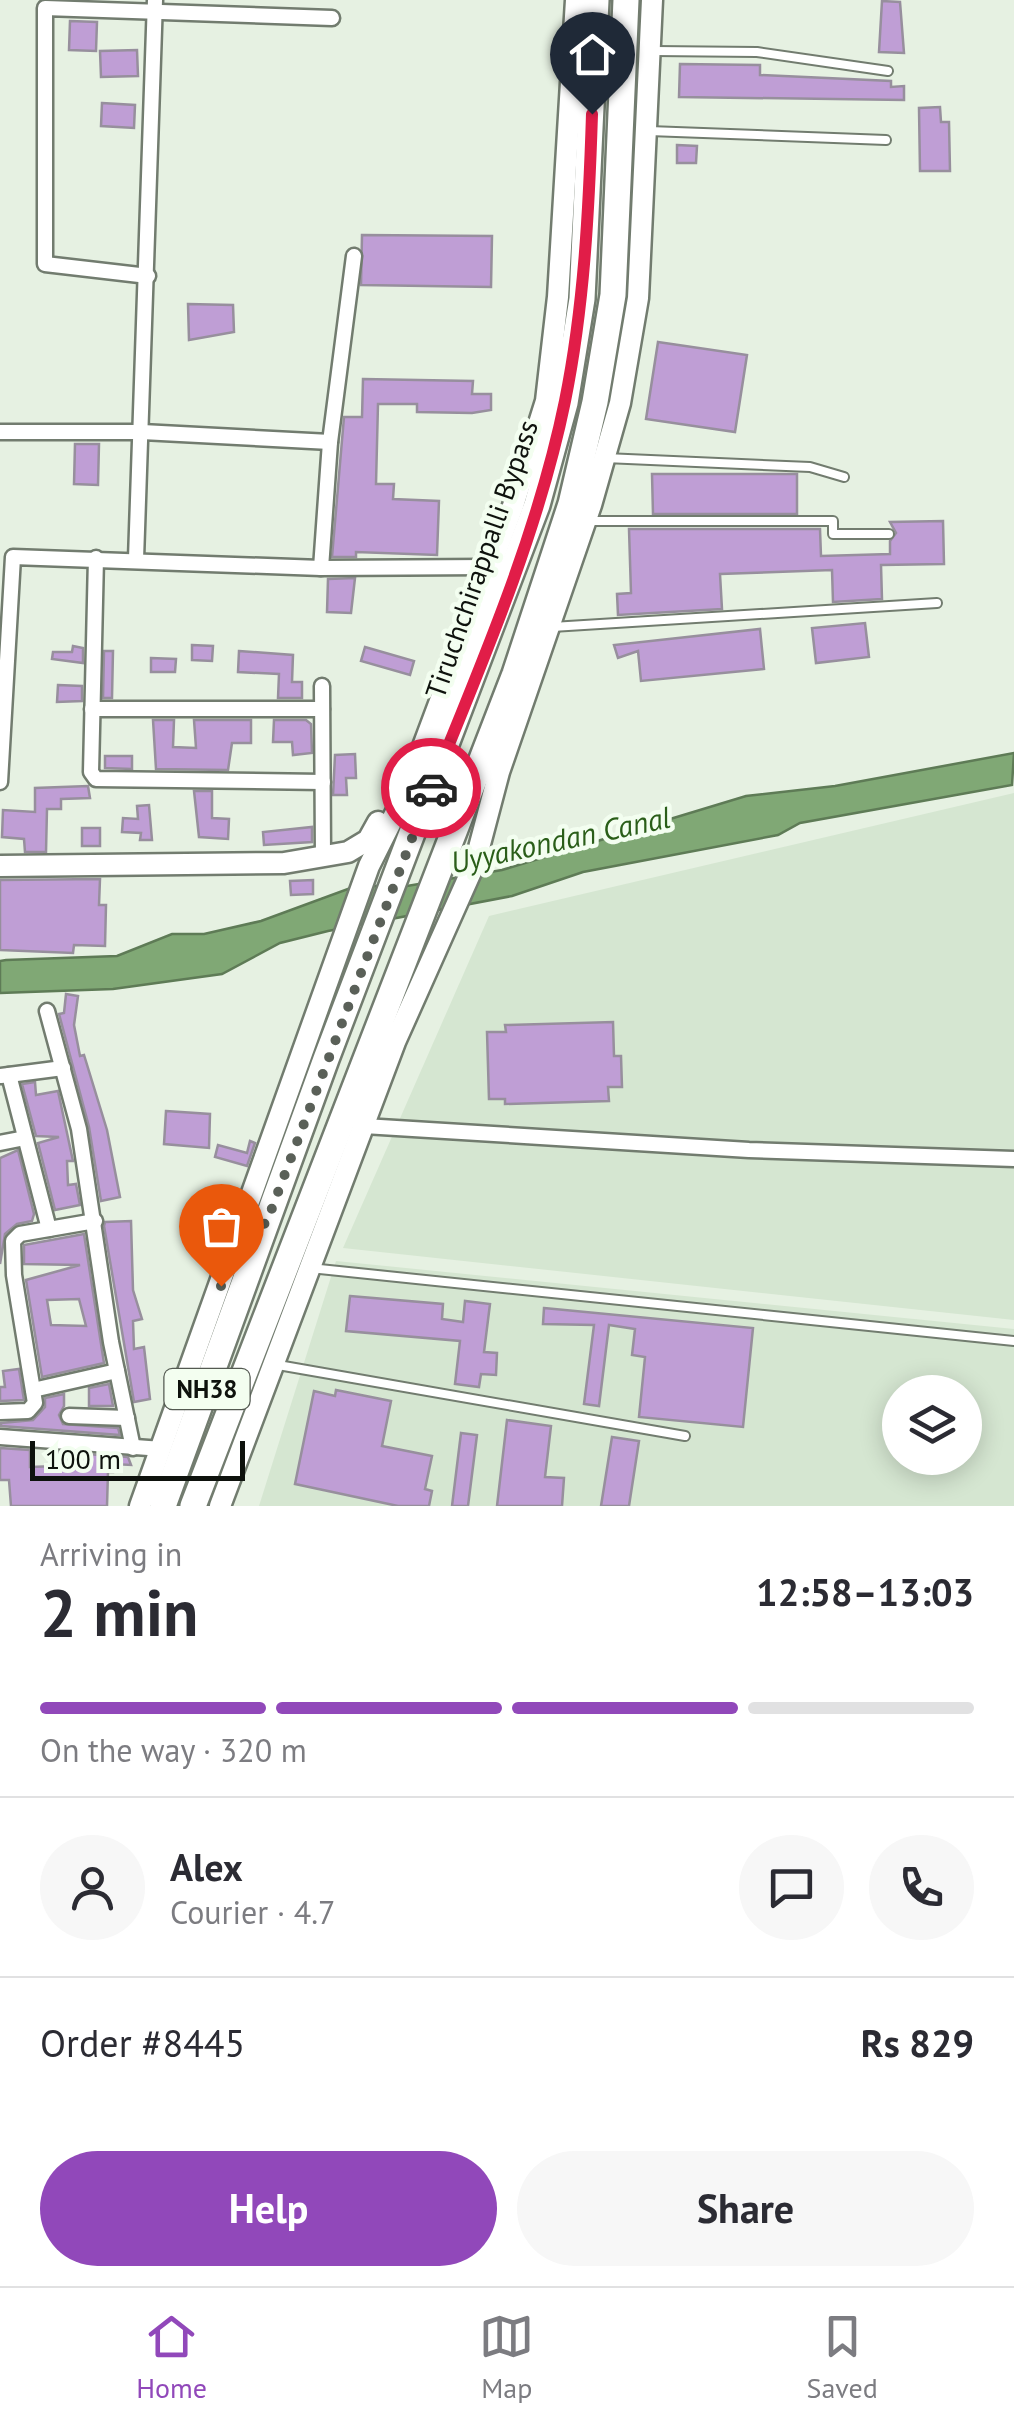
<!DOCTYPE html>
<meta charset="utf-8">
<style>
:root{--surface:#fff;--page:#f7f7f7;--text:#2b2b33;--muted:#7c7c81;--line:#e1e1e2;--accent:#9148ba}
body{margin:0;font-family:"PT Sans",sans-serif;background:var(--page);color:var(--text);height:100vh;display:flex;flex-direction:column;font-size:38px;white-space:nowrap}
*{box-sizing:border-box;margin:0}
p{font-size:32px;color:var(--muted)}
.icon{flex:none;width:55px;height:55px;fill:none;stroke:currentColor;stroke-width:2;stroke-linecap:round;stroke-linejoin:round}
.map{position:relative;height:1506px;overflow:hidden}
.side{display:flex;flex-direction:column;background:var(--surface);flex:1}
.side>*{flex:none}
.fabs{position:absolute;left:882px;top:1375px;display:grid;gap:20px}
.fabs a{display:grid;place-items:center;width:100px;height:100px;border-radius:50%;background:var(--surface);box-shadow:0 5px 25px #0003;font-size:50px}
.scale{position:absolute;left:30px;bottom:25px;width:215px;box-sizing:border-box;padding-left:10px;border:5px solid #0e120d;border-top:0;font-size:28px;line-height:35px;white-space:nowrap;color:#0e120d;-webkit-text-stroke:8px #f3fef0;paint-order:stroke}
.pin{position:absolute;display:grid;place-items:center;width:85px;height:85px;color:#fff;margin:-102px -42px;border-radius:50% 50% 50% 0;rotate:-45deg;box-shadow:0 0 10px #0007}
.pin .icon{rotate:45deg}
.courier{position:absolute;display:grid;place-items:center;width:100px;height:100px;margin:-50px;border:8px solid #e11d48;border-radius:50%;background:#fff;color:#222;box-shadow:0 2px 12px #0007}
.head em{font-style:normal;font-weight:600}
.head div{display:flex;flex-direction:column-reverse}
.head{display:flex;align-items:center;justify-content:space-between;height:170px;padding:0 40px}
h1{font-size:65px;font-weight:600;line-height:75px}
.bar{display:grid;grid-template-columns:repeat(4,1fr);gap:15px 10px;align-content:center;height:120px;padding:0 40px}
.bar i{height:12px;border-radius:8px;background:var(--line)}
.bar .active{background:var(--accent)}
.bar p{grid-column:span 4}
.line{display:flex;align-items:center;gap:25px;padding:0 40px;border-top:2px solid var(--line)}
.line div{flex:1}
.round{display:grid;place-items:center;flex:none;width:105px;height:105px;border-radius:52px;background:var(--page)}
.cta{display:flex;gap:20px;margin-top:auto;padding:20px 40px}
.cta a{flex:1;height:115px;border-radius:60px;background:var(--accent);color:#fff;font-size:40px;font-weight:600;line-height:115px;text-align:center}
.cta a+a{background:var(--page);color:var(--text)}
.tab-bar{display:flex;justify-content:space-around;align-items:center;height:140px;border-top:2px solid var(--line);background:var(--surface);font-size:28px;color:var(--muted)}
.tab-bar a{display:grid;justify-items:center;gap:5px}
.tab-bar .active{color:var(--accent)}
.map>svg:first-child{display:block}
.built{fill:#d5e6d1;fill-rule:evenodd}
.water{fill:#80a875;stroke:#5e7b56;stroke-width:2.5}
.building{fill:#bf9ed5;stroke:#978f9d;stroke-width:2.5;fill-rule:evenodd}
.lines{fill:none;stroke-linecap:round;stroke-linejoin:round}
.lane-casing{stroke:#727c6f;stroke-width:12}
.street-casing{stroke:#727c6f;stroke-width:19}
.secondary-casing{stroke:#727c6f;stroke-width:25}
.highway-casing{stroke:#727c6f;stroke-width:30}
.lane{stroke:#fff;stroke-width:8}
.street{stroke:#fff;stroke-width:14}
.secondary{stroke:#fff;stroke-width:20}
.highway{stroke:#fff;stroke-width:25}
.done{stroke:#5a6058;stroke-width:10;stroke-dasharray:0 18}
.route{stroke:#e11d48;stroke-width:12}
.labels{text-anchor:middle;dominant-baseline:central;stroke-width:9;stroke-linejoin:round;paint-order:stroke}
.shield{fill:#f3fef0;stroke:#535951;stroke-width:2.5}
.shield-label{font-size:25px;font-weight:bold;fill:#0e120d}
.street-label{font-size:28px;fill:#0e120d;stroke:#f3fef0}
.water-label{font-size:30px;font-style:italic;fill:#2a5e19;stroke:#f3fef0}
</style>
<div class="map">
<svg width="1014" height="1506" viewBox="0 0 1014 1506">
<rect width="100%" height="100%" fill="#e6f1e2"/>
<g class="built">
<polygon points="1014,793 1014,1320 343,1248 489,916"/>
<path d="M336,1261l678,68v177h-755zM900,1392h65v66h-65z"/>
</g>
<polygon class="water" points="1014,753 1012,785 800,823 778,835 583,872 512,896 328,931 280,943 222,974 113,989 0,993 0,961 6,960 117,956 172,934 204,934 261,921 356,886 407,886 502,870 746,796 835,786"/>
<g class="building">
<polygon points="882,1 900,2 904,53 879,52"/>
<polygon points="70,21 97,22 96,51 69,50"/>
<polygon points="137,50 138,76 101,77 100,51"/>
<polygon points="680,64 760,65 760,75 891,81 891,87 904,86 904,100 679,97"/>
<polygon points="102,103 135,105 134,128 101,126"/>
<polygon points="940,107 941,122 949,122 950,171 920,171 919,108"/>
<polygon points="677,145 697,146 696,163 677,163"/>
<polygon points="362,235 492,236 491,287 361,285"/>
<polygon points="188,304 233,305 234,332 189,340"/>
<polygon points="658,342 747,355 735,432 646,419"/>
<polygon points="363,379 473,381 472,394 491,394 491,410 472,413 417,412 417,404 378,404 376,484 394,484 393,499 439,501 437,555 356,552 356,557 332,557 344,417 362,417"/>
<polygon points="75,444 99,444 98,485 74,484"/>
<polygon points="652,474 797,474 797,514 653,514"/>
<polygon points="943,521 944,564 881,565 882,599 833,602 832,570 720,574 722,609 618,615 617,594 631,593 629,529 820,529 821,556 890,554 890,541 896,533 890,522"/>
<polygon points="355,578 351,613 327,612 328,579"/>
<polygon points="865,623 869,657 816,663 812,628"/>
<polygon points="760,629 764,669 641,681 638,651 618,658 614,645"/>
<polygon points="192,645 213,646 212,661 192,660"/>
<polygon points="73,646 83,648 83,663 52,659 53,652 72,652"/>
<polygon points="365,647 414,661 410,675 361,661"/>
<polygon points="104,651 113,651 112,698 103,698"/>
<polygon points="239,651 293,655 292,682 302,682 302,698 278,698 279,674 238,672"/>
<polygon points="151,658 176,659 175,672 151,672"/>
<polygon points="58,685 82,686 82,701 57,702"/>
<polygon points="153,720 174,720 173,747 196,748 194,720 251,720 251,743 232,743 228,770 156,769"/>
<polygon points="274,720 306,720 311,724 312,753 293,755 292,742 273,742"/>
<polygon points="355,754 356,778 346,778 347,795 333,795 335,755"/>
<polygon points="105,756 132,756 132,769 105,768"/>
<polygon points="88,786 90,798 61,799 61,809 47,809 46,852 25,852 24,839 2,837 3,810 35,812 35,788"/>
<polygon points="194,791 212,791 212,818 229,819 228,839 199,837"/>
<polygon points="149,805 152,840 140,840 141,833 122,832 123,818 138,819 137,806"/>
<polygon points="312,827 312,842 264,845 263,832"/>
<rect x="82" y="828" width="18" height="18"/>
<polygon points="100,879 99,905 106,905 105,946 74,945 73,953 0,950 0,880"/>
<polygon points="313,880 313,894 291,895 290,881"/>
<polygon points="66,994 78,996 74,1025 80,1056 84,1055 107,1130 120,1197 101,1201 89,1127 59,1014 64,1013"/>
<polygon points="613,1022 614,1056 621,1056 622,1087 608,1087 609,1101 505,1104 505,1099 489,1099 487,1032 506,1032 505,1025"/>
<polygon points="35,1082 36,1095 58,1091 73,1161 67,1161 68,1185 76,1184 80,1205 55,1210 38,1143 59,1137 36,1136 22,1084"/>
<polygon points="166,1111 210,1114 209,1148 164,1144"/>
<polygon points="250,1141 255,1143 247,1166 215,1157 218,1145 247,1153"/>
<polygon points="18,1150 34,1214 32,1221 17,1224 5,1234 0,1264 0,1158"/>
<polygon points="131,1221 133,1290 142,1319 133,1321 134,1349 144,1347 150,1399 134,1402 104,1226 105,1222"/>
<path d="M84,1234l20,129 -62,14 -16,-97 54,-15 -56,-1v-19zM79,1299l7,27 -35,-1 -4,-25z"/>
<polygon points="350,1296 443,1304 442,1319 463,1322 465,1301 490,1304 484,1352 497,1353 496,1375 481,1374 479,1387 455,1384 460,1341 346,1331"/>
<polygon points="544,1308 753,1328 743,1427 639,1417 645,1357 632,1355 635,1329 609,1325 599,1406 584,1404 594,1325 543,1324"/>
<polygon points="19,1369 24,1400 0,1401 0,1387 5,1387 3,1371"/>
<polygon points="109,1384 113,1406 89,1406 89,1388"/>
<polygon points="336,1390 391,1401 382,1446 432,1456 425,1489 432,1491 429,1506 398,1506 295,1484 314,1391 335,1396"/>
<polygon points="64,1394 64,1406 59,1415 63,1424 118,1428 120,1435 1,1426 1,1423 33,1420 45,1407 45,1398"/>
<polygon points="507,1420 551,1426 545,1477 564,1478 562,1506 497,1506"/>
<polygon points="461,1433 477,1435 468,1506 452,1506"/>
<polygon points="612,1437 639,1441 629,1506 601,1506"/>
<polygon points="0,1448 30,1450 30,1467 58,1466 58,1452 128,1457 131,1465 113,1464 113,1472 108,1472 107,1506 11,1506 9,1480 0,1480"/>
</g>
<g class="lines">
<defs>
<g id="lane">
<polyline points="654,51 757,52 888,71"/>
<polyline points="649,131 886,140"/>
<polyline points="605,458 810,467 844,477"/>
<polyline points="587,521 833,521 833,534 889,534"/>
<polyline points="552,627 937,603"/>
<polyline points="310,1268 1014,1341"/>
<polyline points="278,1365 685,1436"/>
</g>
<g id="street">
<polyline points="148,276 45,264 45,8 332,18"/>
<polyline points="0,432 142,432 330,442"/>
<polyline points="96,558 91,772 96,779 323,782"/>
<polyline points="136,559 155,0"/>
<polyline points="321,568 330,442 354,256"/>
<polyline points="322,686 323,856"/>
<polyline points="92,709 322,709"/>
<polyline points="0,782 13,557 321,568 489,567"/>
<polyline points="47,1011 79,1129 111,1342 133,1448"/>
<polyline points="9,1075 49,1229"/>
<polyline points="1,1076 63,1068"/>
<polyline points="364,1126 749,1150 1014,1159"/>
<polyline points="0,1143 25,1138"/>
<polyline points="33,1390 117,1371"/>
<polyline points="0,1412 28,1411 35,1403 14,1275 13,1241 20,1234 95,1221"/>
<polyline points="69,1416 127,1418"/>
<polyline points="0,1437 162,1449"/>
</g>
<g id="secondary">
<polyline points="0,866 284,863 348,852 368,840 378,822"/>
<polyline points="140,1506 369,866 406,792 513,506 546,401 558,297 576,0"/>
<polyline points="220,1506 395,1042 475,863 499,772 591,505 620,403 638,298 652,0"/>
</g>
<g id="highway">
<polyline points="163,1506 326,1059 537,505 565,403 582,299 596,0"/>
<polyline points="193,1506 515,674 571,504 595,402 613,295 626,0"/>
</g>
</defs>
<use href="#lane" class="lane-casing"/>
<use href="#street" class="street-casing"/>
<use href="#secondary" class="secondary-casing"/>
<use href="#highway" class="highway-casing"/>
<use href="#lane" class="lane"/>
<use href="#street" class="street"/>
<use href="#secondary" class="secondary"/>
<use href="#highway" class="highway"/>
</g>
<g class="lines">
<polyline class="done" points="221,1286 245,1220 266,1224 431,788"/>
<path class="route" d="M431,788c51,-125 107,-255 134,-387 19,-94 24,-191 27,-287"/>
</g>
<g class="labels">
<rect class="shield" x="164.5" y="1369" width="85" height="40" rx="8"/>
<g class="shield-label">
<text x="207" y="1389">NH38</text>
</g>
<g class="street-label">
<text transform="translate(481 559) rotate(-71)">Tiruchchirappalli Bypass</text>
</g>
<g class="water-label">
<text transform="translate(560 839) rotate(-12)">Uyyakondan Canal</text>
</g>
</g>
</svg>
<div class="fabs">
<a><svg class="icon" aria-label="layers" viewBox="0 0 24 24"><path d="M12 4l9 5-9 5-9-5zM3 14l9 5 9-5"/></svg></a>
</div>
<div class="scale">100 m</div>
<div class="pin" style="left:221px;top:1286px;background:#ea580c"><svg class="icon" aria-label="bag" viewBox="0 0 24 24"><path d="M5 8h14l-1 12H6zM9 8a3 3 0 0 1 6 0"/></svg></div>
<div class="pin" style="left:592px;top:114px;background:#1f2937"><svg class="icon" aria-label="home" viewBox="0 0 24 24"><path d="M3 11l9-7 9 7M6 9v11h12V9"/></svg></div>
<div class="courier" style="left:431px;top:788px"><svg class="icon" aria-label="car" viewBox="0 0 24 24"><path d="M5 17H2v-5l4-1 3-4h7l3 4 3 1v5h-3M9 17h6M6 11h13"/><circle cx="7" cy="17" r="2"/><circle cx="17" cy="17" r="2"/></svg></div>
</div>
<section class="side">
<div class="head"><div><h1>2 min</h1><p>Arriving in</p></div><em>12:58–13:03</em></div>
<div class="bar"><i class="active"></i><i class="active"></i><i class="active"></i><i></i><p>On the way · 320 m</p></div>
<div class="line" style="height:180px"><a class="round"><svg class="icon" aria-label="person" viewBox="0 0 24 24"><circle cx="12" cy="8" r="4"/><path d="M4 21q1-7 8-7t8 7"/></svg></a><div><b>Alex</b><p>Courier · 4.7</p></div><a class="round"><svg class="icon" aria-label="chat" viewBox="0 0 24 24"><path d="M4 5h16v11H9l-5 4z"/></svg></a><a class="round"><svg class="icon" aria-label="phone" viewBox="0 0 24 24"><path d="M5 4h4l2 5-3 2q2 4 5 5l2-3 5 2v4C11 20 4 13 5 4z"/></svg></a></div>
<div class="line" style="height:130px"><div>Order #8445</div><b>Rs 829</b></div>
<div class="cta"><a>Help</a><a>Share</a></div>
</section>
<nav class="tab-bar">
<a class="active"><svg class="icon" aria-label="home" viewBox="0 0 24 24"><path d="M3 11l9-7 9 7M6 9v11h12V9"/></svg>Home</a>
<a><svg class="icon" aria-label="map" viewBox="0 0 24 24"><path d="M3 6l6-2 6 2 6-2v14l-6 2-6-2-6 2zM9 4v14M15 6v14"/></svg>Map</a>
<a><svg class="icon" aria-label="saved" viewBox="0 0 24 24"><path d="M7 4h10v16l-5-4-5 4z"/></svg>Saved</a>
</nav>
